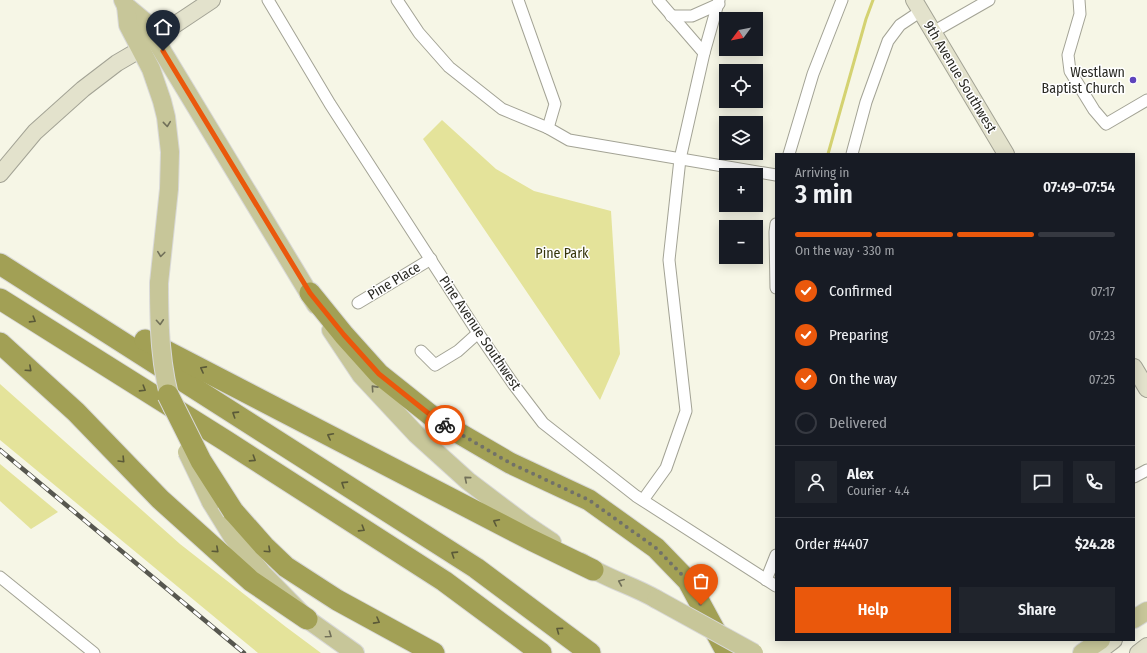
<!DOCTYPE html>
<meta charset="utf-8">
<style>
:root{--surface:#171b24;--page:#20242c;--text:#f1f3f6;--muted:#9ea1a6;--line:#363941;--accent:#ea580c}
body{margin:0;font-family:"Fira Sans Condensed",sans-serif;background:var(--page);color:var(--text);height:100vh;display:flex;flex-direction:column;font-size:15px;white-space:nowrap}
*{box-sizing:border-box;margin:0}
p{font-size:13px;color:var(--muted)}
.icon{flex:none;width:22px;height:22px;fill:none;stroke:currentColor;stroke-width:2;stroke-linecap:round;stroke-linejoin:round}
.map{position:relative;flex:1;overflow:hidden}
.side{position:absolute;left:775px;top:153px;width:360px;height:488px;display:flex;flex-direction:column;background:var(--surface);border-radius:0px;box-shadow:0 2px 10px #0003}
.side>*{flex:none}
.needle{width:26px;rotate:238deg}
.tools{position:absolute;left:719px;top:12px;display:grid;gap:8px}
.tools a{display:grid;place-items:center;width:44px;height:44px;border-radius:0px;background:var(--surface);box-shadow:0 2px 10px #0003;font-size:20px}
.pin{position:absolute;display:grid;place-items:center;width:34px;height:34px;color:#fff;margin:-41px -17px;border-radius:50% 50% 50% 0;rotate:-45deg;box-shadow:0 0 4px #0007}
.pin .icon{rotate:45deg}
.courier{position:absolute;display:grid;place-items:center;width:40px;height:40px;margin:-20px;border:3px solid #ea580c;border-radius:50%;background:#fff;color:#222;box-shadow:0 1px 5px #0007}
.overview em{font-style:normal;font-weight:600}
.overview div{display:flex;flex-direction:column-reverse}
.overview{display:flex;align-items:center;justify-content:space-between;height:68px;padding:0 20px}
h1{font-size:26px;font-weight:600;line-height:30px}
.bar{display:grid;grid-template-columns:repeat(4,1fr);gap:6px 4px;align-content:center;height:48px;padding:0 20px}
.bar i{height:5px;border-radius:3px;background:var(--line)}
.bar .current{background:var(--accent)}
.bar p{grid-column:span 4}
.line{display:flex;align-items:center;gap:10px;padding:0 20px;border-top:1px solid var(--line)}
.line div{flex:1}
.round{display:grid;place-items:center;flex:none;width:42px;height:42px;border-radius:0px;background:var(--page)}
ol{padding:0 20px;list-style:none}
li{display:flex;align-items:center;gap:12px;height:44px}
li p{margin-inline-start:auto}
li .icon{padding:4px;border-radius:50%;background:var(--accent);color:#fff;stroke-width:4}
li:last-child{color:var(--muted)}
li i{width:22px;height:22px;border:2px solid var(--line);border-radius:50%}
.action{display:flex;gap:8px;margin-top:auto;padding:8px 20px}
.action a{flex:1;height:46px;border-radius:0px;background:var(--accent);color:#fff;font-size:16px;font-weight:600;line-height:46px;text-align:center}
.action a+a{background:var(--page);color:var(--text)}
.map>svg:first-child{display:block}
.green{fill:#e4e39a}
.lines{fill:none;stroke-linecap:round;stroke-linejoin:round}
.stream{stroke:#d4d271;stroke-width:3}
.street-casing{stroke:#a3a395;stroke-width:13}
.secondary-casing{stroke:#a3a395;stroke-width:18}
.primary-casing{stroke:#d9d9d8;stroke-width:20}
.highway-casing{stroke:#d9d9d8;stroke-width:23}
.street{stroke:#fff;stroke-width:11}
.secondary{stroke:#e3e2cc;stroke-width:16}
.primary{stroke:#c7c699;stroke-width:18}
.highway{stroke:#a2a055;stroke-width:21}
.rail-casing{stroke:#57574f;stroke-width:4.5}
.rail{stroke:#fff;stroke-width:3;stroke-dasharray:9;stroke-linecap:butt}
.primary-bridge-casing{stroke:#d9d9d8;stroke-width:20;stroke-linecap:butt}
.highway-bridge-casing{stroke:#d9d9d8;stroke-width:23;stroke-linecap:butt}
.primary-bridge{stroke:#c7c699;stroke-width:18}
.highway-bridge{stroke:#a2a055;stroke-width:21}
.oneway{stroke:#717059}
.oneway2{stroke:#5a5938}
.done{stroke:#717168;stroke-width:4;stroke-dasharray:0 7.2}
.route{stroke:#ea580c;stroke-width:5}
.poi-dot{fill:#5e44bc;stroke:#fff;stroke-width:1.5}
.labels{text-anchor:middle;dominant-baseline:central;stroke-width:3;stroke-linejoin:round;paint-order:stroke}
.poi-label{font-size:14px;fill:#2a2a24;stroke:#fff;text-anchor:end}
.street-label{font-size:14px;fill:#2a2a24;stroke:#fff}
.park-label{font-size:14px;fill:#36350a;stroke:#fff}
</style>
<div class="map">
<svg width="1147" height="653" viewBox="0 0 1147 653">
<rect width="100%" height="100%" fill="#f6f6e6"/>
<g class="green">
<polygon points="442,120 496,169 534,191 611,211 620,354 600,400 423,139"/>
<polygon points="0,384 180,544 286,627 321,653 258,653 0,440"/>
<polygon points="0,464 58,512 31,529 0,501"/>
</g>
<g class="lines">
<polyline class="stream" points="828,154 866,19 873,0"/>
<defs>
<g id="street">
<polyline points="268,0 330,104 478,333 514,385 543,423 636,496 776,586"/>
<polyline points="397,0 419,33 449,67 502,109 548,128 569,140 776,175"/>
<polyline points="518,0 555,104 548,128"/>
<polyline points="658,0 704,53"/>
<polyline points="1079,0 1080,14 1068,55 1070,71 1094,110 1106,124 1147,100"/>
<polyline points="671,16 692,16 719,4"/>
<polyline points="933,32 989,0"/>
<polyline points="789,154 813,74 842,0"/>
<polyline points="852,154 866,102 888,41 900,25 921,11"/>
<polyline points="776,224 775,232 776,288"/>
<polyline points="358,303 431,259"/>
<polyline points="421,351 435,365 458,351 478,333"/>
<polyline points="1134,477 1147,470"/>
<polyline points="643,500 666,468 686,411 669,260 680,159 704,53 719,0"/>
<polyline points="0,577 94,653"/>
<polyline points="766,580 776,555"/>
</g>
<g id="secondary">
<polyline points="914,0 1006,154"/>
<polyline points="0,174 35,132 83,89 117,63 141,49 155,38 212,0"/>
<polyline points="1134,367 1147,389"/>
<polyline points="1097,653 1114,640"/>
<polyline points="1138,653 1147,646"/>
</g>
<g id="primary">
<polyline points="123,0 126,6 144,21 316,305"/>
<polyline points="126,6 128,25 151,69 162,101 166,117 170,152 169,189 159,283"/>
<polyline points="331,330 361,375 416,434 468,481 525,524 552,542"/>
<polyline points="211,502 232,536 262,573 307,619 355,653"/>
<path d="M581,562c23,16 51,23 75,37"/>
<polyline points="1134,619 1147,611"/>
<polyline points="1082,653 1101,640"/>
</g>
<g id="highway">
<polyline points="0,264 476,568 590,653"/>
<polyline points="310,293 344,335 379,374 438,421 510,463 589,500 656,548 688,581 727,653"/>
<polyline points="0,299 226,441 444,581 541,653"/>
<polyline points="145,340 531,540 593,570"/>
<polyline points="0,343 76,412 160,499 251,581 307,619"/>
<polyline points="233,511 264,546 286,567 337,600 434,653"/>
</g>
</defs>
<use href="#street" class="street-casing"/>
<use href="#secondary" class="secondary-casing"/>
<use href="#primary" class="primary-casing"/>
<use href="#highway" class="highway-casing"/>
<use href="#street" class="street"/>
<use href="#secondary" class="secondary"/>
<use href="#primary" class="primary"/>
<use href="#highway" class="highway"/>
<defs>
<polyline id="rail" points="0,450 244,653"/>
</defs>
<use href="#rail" class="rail-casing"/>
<use href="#rail" class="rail"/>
<defs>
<g id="primary-bridge">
<path d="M159,283c0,42 1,86 14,126"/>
<polyline points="187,452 211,502"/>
<polyline points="656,599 754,653"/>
</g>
<polyline id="highway-bridge" points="168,395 201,461 233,511"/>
</defs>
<use href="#primary-bridge" class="primary-bridge-casing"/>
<use href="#highway-bridge" class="highway-bridge-casing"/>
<use href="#primary-bridge" class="primary-bridge"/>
<use href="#highway-bridge" class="highway-bridge"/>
</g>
<defs><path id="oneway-chevron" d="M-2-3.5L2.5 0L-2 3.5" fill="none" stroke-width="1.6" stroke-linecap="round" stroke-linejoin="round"/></defs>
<g class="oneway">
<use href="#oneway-chevron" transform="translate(167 124) rotate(84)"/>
<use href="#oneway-chevron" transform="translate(161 254) rotate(97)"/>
<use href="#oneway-chevron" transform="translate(160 322) rotate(86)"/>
<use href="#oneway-chevron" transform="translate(374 388) rotate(-132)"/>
<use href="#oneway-chevron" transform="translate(467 479) rotate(-140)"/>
<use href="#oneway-chevron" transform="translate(621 582) rotate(-157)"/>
<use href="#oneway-chevron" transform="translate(329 635) rotate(35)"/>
</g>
<g class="oneway2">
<use href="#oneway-chevron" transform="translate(33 320) rotate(32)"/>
<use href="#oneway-chevron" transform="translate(29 369) rotate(42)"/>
<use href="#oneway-chevron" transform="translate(203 369) rotate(-152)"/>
<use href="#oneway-chevron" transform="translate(143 389) rotate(32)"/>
<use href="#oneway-chevron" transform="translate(235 414) rotate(-147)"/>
<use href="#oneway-chevron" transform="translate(330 436) rotate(-153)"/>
<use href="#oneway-chevron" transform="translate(253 459) rotate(33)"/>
<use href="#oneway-chevron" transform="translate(122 460) rotate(46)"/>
<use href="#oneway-chevron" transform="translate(344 484) rotate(-147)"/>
<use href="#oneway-chevron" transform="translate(496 522) rotate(-153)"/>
<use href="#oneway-chevron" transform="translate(362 529) rotate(32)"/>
<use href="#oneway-chevron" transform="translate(216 550) rotate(42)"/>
<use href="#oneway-chevron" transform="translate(268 550) rotate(43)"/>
<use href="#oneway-chevron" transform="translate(454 554) rotate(-147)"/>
<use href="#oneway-chevron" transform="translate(377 621) rotate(29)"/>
<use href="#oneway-chevron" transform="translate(559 630) rotate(-144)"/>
</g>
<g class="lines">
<polyline class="done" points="445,425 510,463 589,500 656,548 688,581 701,605"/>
<polyline class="route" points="163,51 310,293 344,335 379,374 438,421 445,425"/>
</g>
<circle class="poi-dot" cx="1133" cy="80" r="4"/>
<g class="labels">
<g class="poi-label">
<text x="1125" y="72">Westlawn<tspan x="1125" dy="16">Baptist Church</tspan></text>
</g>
<g class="street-label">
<text transform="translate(960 77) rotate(59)">9th Avenue Southwest</text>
<text transform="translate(394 281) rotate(-31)">Pine Place</text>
<text transform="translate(480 333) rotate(56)">Pine Avenue Southwest</text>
</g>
<g class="park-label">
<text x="562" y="253">Pine Park</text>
</g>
</g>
</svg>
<div class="tools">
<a><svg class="needle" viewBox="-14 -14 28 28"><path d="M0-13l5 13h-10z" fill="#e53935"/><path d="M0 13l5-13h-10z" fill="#9ea1a6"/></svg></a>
<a><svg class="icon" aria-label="locate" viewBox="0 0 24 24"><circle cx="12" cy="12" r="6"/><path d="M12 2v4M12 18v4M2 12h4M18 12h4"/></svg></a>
<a><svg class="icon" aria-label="layers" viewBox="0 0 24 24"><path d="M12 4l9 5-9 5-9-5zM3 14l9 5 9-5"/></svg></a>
<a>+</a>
<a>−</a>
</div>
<div class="pin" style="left:701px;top:605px;background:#ea580c"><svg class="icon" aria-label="bag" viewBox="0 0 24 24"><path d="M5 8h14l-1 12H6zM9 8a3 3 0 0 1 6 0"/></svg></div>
<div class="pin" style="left:163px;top:51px;background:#1f2937"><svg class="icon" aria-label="home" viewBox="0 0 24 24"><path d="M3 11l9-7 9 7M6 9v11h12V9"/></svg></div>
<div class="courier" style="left:445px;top:425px"><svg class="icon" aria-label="bike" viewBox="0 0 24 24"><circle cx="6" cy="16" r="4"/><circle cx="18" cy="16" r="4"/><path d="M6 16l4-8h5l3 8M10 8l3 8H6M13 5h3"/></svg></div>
<section class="side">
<div class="overview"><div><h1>3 min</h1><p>Arriving in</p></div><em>07:49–07:54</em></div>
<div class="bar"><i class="current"></i><i class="current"></i><i class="current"></i><i></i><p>On the way · 330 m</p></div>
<ol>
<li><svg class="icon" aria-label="check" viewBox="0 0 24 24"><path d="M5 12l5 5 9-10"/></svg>Confirmed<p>07:17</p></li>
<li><svg class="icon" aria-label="check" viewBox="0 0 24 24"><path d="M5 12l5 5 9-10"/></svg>Preparing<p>07:23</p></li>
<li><svg class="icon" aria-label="check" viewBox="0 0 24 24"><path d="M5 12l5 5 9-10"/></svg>On the way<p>07:25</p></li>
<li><i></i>Delivered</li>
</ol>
<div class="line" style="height:72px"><a class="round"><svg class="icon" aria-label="person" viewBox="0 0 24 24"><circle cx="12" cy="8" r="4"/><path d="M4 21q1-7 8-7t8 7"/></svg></a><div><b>Alex</b><p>Courier · 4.4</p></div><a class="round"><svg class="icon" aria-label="chat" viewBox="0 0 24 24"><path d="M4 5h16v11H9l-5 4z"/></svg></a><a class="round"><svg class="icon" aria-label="phone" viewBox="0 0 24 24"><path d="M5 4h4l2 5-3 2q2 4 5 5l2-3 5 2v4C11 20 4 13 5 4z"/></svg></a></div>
<div class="line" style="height:52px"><div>Order #4407</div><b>$24.28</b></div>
<div class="action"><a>Help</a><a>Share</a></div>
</section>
</div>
